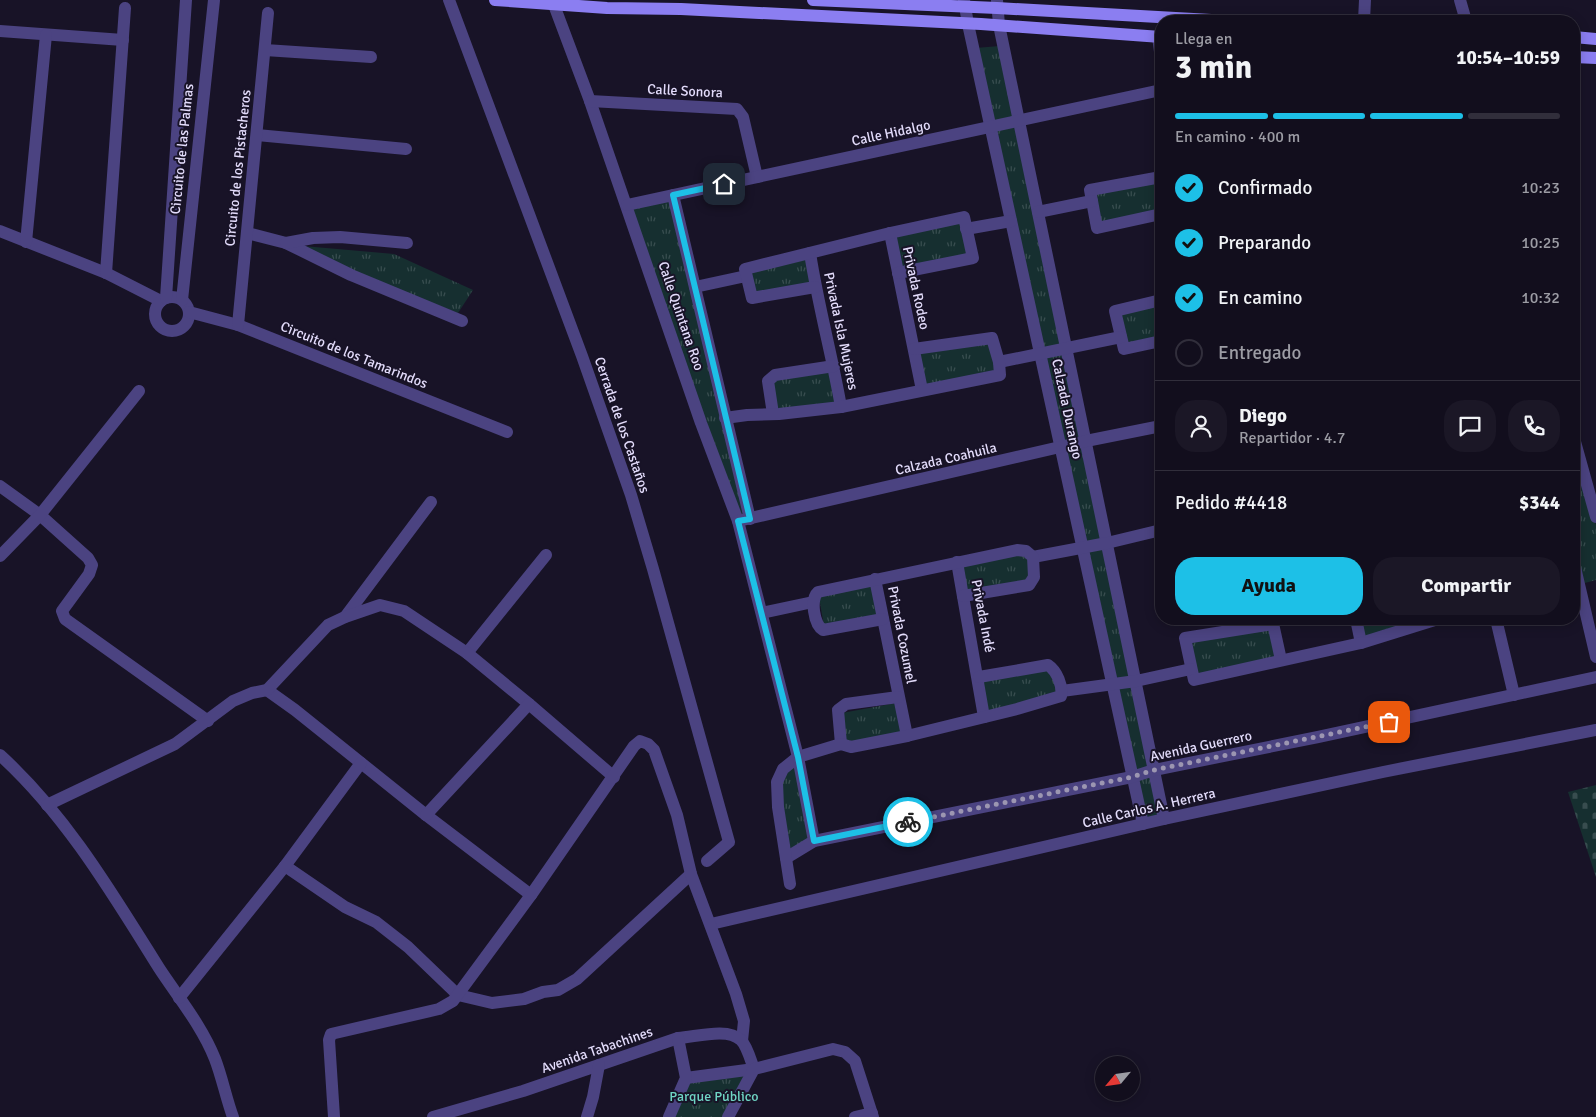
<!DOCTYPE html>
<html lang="es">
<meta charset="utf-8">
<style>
:root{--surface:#120e1d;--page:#1b1726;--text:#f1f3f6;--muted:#9c9ca4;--line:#312e3b;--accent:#1dc0e7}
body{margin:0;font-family:Signika,sans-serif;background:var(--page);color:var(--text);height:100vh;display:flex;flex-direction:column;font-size:19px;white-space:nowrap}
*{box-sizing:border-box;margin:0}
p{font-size:16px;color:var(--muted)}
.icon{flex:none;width:28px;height:28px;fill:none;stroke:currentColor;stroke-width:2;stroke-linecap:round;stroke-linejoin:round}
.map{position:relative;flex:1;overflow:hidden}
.side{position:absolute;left:1155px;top:15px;width:425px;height:610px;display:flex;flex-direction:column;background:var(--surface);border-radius:20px;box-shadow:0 2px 12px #0003,0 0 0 1px var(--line)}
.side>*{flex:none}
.needle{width:32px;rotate:241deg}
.buttons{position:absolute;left:1095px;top:1056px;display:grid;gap:10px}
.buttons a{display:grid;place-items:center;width:45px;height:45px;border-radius:50%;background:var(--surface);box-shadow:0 2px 12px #0003,0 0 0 1px var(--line);font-size:25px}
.pin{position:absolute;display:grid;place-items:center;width:42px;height:42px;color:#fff;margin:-21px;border-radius:10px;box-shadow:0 2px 8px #0006}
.courier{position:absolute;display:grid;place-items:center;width:50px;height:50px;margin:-25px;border:4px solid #1dc0e7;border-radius:50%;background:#fff;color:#222;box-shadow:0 1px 6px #0007}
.overview em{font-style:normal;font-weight:700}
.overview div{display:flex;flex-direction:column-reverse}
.overview{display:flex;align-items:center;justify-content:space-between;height:85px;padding:0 20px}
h1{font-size:32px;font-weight:700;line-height:38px}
.bar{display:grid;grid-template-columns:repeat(4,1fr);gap:8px 5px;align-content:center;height:60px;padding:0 20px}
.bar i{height:6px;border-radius:4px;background:var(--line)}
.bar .current{background:var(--accent)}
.bar p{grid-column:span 4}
.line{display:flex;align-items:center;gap:12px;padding:0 20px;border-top:1px solid var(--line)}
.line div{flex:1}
.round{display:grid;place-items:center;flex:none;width:52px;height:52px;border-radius:20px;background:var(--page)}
ol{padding:0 20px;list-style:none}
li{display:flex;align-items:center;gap:15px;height:55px}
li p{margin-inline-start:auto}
li .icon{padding:5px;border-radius:50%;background:var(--accent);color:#111;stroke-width:4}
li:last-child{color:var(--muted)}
li i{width:28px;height:28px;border:2px solid var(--line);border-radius:50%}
.button{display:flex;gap:10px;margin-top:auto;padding:10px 20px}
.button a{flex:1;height:58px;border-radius:20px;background:var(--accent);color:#111;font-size:20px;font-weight:700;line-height:58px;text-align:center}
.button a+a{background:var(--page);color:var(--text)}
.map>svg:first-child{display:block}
.cemetery{fill:url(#cemetery-stones)}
.park{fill:url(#park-tufts)}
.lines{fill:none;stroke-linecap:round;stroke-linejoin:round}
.street{stroke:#4b4381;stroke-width:12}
.secondary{stroke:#8b7ef1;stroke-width:12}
.done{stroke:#9c96b1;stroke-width:5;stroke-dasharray:0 9}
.route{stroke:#1dc0e7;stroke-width:6}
.labels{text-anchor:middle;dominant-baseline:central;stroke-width:4;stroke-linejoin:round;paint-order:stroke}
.street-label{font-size:14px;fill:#e3dcfb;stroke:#181327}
.park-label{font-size:14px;fill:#6fd5c4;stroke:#181327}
</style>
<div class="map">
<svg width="1596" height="1117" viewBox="0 0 1596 1117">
<defs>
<pattern id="cemetery-stones" width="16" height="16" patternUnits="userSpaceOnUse" patternTransform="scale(1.25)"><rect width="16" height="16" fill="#162f30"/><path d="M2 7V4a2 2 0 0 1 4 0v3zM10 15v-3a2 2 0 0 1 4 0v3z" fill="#384d4f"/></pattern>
<pattern id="park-tufts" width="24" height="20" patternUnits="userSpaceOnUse" patternTransform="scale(1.25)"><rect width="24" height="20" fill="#162f30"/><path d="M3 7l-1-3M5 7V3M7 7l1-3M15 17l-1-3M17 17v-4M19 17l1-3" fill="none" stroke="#384d4f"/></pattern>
</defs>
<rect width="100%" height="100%" fill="#181327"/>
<polygon class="cemetery" points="1596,785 1596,877 1568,792"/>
<g class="park">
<polygon points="1000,46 1161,816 1145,821 976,48"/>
<polygon points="1161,178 1161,213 1099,227 1092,192"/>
<polygon points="670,199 746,516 740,518 631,207"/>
<polygon points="962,219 971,257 900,271 892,235"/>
<polygon points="303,246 394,254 473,290 458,313 336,265"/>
<polygon points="809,254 815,286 753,298 746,270"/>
<polygon points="1161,302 1161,339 1125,348 1116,312"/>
<polygon points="991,340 999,374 923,389 916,351"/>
<polygon points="832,367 839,405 774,412 770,381"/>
<polygon points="1574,446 1596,525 1596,580 1581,584 1574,555"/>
<polygon points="1025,553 1030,556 1031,582 965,593 960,564"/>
<polygon points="872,585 879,617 824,626 819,597"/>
<polygon points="1358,619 1428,619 1364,640"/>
<polygon points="1270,626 1278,658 1195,678 1188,641"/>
<polygon points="1047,668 1054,672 1058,696 986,714 981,679"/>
<polygon points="896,703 903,733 842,743 842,713"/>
<polygon points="797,760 811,840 787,855 779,784"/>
<polygon points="754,1069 727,1117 669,1117 686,1078"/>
</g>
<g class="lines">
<g class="street">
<polyline points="449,0 582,356 631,495 653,569 729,842 707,861"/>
<polyline points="964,0 968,24 1143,824"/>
<polyline points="997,0 999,25 1164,819"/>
<polyline points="1460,0 1466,21"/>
<polyline points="554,5 590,101 701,423 738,521 798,757 814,841"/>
<polyline points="1364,21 1365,0"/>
<polyline points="0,31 123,40"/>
<polyline points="1158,37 1161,59"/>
<polyline points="265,50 371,57"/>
<polyline points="590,101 737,109 743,117 757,177"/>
<polyline points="257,135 406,149"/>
<polyline points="1161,177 1090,190 1097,228 1161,214"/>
<polyline points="673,195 750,519"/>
<polyline points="627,205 1161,90"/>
<polyline points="1038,212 1092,201"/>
<polyline points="966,229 1011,221"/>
<polyline points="0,231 106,273 161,301"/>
<polyline points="247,233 286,243 351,275 462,321"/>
<polyline points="890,233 922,390"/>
<polyline points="26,242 46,35"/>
<polyline points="286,243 313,238 340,237 407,243"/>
<path d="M810,253c8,52 22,102 31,154"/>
<polyline points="106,273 125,8"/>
<polyline points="695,287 746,276"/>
<polyline points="815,287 752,298 745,269 890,233 964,217 973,258 898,273"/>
<circle cx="172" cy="314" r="17"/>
<polyline points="166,298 186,0"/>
<polyline points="182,300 214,0"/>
<polyline points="1161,300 1115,311 1124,349 1161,341"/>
<polyline points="189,312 238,325 507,432"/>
<polyline points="238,325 268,13"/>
<polyline points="999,362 1121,337"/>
<polyline points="773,414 768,381 775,375 834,366"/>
<polyline points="725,418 747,415 779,414 841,407 1000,375 999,362 992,338 914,349"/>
<polyline points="1574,438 1596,517"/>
<polyline points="0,486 40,515 88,558 92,565 89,574 62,611 65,619 208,721"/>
<polyline points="738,521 1086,441 1161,426"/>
<polyline points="0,556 40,515 139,391"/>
<polyline points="1033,557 1107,543 1161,530"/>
<polyline points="957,562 984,717"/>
<polyline points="1574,563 1596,657"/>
<polyline points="875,579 907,736"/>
<polyline points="762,613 813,602"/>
<polyline points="345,617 431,502"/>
<path d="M883,619l-60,11c-9,-5 -13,-31 -5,-38l199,-42 9,1 7,6 1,20 -5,8 -66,11"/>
<polyline points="1272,619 1281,660"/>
<polyline points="1356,619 1361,643"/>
<polyline points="1496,619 1514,695"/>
<polyline points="1273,624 1185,638 1194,680 1361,643 1438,619"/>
<polyline points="467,653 546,555"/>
<polyline points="267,690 295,710 426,815 531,895"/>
<polyline points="1062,691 1136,681 1191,669"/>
<polyline points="841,744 838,710 846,704 898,697"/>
<path d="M0,755c66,60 112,138 159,213 19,29 43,58 56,91 7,18 11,39 18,58"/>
<polyline points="47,805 175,744 233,701 252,693 267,690 328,625 345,617 380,605 404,611 467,653 529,704 614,777"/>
<polyline points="426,815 529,704"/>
<polyline points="786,858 814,841 1132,777 1154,770 1318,737 1596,677"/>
<polyline points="285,866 345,907 376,922 408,947 458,995 492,1003 524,999 543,992 558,990 577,979 691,874"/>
<path d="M790,884l-12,-77 -1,-25 6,-13 15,-12 43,-13 10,3 56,-11 110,-27 44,-13c2,-10 -4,-25 -13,-31l-69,12"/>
<polyline points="711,924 1164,819 1383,772 1596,730"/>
<polyline points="179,998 285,866 361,763"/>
<polyline points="334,1117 329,1040 331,1034 439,1009 453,1001 531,895 634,746 640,741 648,744 654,750 677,815 691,874 736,994 744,1021 742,1041"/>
<path d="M433,1117l90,-26 155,-53c18,-1 49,-11 63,2 6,6 10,21 13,29l-68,9"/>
<polyline points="587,1117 593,1097 599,1065"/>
<polyline points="669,1117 686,1078 678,1038"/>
<polyline points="728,1117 754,1069 833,1049 845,1052 855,1061 873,1117"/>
<polyline points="855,1117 872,1113"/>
</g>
<g class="secondary">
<polyline points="495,0 607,8 681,9 981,24 1161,37"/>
<polyline points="813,0 997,8 1229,21"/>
<polyline points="1574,37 1596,39"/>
<polyline points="1574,57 1596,58"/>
</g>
</g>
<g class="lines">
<polyline class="done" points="908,822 1132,777 1154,770 1389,722"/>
<polyline class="route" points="724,184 673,195 750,519 738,521 798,757 814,841 908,822"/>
</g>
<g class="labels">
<g class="street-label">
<text transform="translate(685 91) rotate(3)">Calle Sonora</text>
<text transform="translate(891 133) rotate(-12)">Calle Hidalgo</text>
<text transform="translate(182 149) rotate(-84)">Circuito de las Palmas</text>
<text transform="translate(238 168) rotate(-84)">Circuito de los Pistacheros</text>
<text transform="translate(916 288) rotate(78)">Privada Rodeo</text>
<text transform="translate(681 316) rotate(71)">Calle Quintana Roo</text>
<text transform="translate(841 331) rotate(78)">Privada Isla Mujeres</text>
<text transform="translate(354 355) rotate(22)">Circuito de los Tamarindos</text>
<text transform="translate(1067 409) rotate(78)">Calzada Durango</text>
<text transform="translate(622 425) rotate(71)">Cerrada de los Castaños</text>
<text transform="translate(946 459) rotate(-13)">Calzada Coahuila</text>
<text transform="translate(983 616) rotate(79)">Privada Indé</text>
<text transform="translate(902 635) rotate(79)">Privada Cozumel</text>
<text transform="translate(1201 746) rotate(-12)">Avenida Guerrero</text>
<text transform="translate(1149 808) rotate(-13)">Calle Carlos A. Herrera</text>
<text transform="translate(597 1050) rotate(-19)">Avenida Tabachines</text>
</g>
<g class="park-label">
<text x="714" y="1096">Parque Público</text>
</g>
</g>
</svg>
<div class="buttons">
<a><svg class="needle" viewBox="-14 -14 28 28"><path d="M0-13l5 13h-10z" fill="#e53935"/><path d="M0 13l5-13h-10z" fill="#9c9ca4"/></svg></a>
</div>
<div class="pin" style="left:1389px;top:722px;background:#ea580c"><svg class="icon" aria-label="bag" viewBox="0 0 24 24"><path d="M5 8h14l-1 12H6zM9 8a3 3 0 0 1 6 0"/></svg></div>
<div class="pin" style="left:724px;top:184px;background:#1f2937"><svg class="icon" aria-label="home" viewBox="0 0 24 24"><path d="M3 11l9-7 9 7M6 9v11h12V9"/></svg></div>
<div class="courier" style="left:908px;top:822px"><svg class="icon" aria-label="bike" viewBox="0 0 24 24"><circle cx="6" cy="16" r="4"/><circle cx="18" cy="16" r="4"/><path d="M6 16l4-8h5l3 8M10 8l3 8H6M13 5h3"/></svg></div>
<section class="side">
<div class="overview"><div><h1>3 min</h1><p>Llega en</p></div><em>10:54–10:59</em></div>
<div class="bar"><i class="current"></i><i class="current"></i><i class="current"></i><i></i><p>En camino · 400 m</p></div>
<ol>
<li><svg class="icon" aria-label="check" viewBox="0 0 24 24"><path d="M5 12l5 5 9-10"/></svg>Confirmado<p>10:23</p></li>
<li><svg class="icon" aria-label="check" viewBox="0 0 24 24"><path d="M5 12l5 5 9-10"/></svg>Preparando<p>10:25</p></li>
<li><svg class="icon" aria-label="check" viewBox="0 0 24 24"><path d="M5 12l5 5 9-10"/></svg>En camino<p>10:32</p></li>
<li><i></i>Entregado</li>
</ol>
<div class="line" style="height:90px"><a class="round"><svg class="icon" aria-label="person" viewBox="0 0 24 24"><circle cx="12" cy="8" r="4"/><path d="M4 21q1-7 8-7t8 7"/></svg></a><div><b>Diego</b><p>Repartidor · 4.7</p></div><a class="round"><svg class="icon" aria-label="chat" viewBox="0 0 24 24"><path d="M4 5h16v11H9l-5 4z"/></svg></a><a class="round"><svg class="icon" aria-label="phone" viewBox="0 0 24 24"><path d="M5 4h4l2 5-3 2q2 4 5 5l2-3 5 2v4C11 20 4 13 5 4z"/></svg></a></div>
<div class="line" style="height:65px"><div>Pedido #4418</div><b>$344</b></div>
<div class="button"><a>Ayuda</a><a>Compartir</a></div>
</section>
</div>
